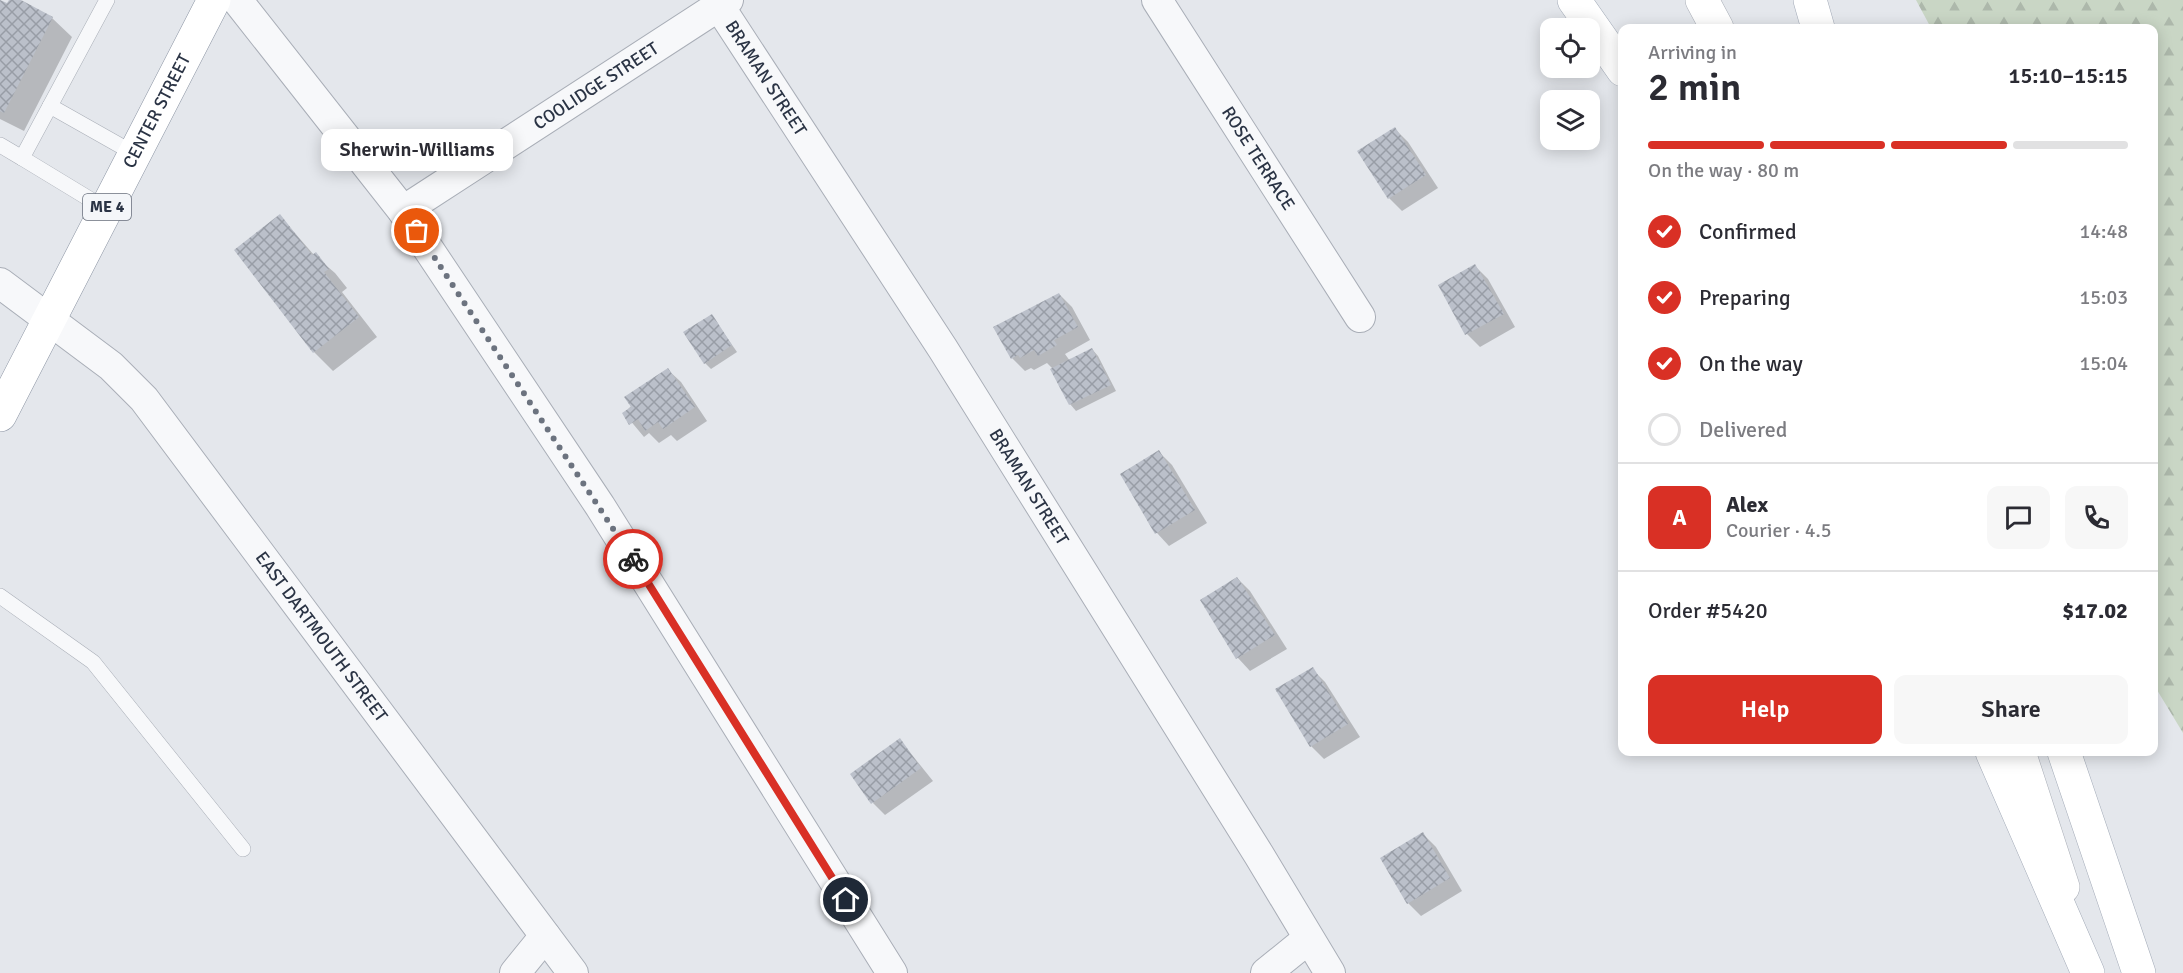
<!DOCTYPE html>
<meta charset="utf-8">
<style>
:root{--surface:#fff;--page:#f7f7f7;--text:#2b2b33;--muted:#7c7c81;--line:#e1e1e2;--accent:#d93025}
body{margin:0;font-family:Signika,sans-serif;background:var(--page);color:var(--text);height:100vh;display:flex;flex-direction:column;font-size:22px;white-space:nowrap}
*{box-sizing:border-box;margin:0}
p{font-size:20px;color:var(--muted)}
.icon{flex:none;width:33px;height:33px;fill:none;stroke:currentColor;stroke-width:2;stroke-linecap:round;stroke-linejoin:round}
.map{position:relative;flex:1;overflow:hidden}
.sheet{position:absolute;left:1618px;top:24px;width:540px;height:732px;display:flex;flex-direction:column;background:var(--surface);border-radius:12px;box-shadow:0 3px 15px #0003}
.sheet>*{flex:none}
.fabs{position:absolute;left:1540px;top:18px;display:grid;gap:12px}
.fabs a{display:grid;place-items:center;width:60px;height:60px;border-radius:12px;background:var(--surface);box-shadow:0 3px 15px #0003;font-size:30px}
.pin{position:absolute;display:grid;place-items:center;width:51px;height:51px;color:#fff;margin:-26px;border:3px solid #fff;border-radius:50%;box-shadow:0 2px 6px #0007}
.courier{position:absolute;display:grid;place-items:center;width:60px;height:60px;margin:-30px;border:4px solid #d93025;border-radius:50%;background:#fff;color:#222;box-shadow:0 2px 8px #0007}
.bubble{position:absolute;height:42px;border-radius:12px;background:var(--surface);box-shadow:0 3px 15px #0003;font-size:20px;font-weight:600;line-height:42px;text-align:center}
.summary em{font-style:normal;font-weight:600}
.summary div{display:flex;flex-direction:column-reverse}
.summary{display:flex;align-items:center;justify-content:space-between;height:102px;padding:0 30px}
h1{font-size:39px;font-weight:600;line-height:45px}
.bar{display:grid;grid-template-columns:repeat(4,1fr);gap:9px 6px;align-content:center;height:72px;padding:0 30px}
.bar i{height:8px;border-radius:4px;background:var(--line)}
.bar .active{background:var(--accent)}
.bar p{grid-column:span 4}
.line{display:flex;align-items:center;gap:15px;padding:0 30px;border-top:2px solid var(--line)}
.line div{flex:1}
.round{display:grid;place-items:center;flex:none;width:63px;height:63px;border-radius:12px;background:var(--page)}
ol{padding:0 30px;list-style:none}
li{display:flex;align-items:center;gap:18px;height:66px}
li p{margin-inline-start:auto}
li .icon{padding:6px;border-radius:50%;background:var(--accent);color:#fff;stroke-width:4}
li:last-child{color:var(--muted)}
li i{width:33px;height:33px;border:3px solid var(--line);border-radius:50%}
.primary-button{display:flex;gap:12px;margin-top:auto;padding:12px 30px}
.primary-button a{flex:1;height:69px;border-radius:12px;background:var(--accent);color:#fff;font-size:24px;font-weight:600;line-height:69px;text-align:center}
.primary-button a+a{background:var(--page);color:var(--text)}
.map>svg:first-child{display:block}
.forest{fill:url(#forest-firs)}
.shadow{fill:#0003}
.building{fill:url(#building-cross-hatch)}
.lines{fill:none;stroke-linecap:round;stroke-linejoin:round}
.lane-casing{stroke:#a9aeb7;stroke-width:16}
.street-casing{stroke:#a9aeb7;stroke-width:32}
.secondary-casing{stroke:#a9aeb7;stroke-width:34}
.primary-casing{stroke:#a3abb8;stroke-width:34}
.highway-casing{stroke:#8b94a3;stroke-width:34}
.lane{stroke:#f7f8fa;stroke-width:15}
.street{stroke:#f7f8fa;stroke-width:30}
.secondary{stroke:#fff;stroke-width:33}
.primary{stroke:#fff;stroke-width:33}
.highway{stroke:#fff;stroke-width:33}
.done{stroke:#6c737f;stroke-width:6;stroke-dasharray:0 10.8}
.route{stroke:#d93025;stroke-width:8}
.labels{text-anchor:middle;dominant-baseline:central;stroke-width:4.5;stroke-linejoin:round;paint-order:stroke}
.shield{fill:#f4f6f9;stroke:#676e7b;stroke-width:1.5}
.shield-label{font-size:16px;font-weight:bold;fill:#2b3445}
.street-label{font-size:18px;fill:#2b3445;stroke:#f4f6f9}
</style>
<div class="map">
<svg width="2183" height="973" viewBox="0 0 2183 973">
<defs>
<pattern id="forest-firs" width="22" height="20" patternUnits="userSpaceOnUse" patternTransform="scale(1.5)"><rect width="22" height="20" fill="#c9d6c5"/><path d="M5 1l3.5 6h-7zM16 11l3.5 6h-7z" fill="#adb8ab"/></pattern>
<pattern id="building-cross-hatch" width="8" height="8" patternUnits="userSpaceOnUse" patternTransform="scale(1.5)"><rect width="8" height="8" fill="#bbc0ca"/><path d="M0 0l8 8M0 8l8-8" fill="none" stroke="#989da6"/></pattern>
</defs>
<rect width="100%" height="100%" fill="#e4e7ec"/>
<polygon class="forest" points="1916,0 2183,0 2183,733 2154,685 2154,28 1931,28"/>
<g class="shadow">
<polygon points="10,0 17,0 52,18 72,37 24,131 0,119 0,1 8,5"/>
<polygon points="1395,129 1408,142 1438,188 1402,211 1389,198"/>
<polygon points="280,216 314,255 335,273 347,288 342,292 377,337 333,371 314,352"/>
<polygon points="1475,266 1488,279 1515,327 1480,347 1467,334"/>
<polygon points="1059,294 1072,307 1090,340 1065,354 1070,361 1092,349 1098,356 1116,391 1076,411 1070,404 1053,369 1047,363 1034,370 1031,368 1025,371 1012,358 996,327"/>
<polygon points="712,316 737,352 711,369 705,363"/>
<polygon points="668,370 681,382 707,421 677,441 671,435 659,443 649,433 644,437 624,413"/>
<polygon points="1159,452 1172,465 1207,523 1169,546 1157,533"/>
<polygon points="1237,578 1250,591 1287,649 1250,671 1238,658 1202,601"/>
<polygon points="1312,669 1325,682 1360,737 1324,759 1311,746"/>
<polygon points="900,740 933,781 885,815 873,803"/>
<polygon points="1423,834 1436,847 1462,891 1421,916 1408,903"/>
</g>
<g class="building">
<polygon points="0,0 7,3 9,0 21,0 53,17 4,113 0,111"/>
<polygon points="1395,127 1426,175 1388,199 1357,151"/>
<polygon points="280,214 312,255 316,252 329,269 324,272 359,317 313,353 234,250"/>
<polygon points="1475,264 1504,314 1465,335 1438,285"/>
<polygon points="1059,293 1078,327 1054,340 1057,345 1038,356 1034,350 1020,358 1018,355 1011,359 993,327"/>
<polygon points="712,314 732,345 704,364 683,332"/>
<polygon points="1092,348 1111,385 1069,405 1050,369"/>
<polygon points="668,368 695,407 663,429 658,422 645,431 638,419 629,425 622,413 631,407 624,397"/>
<polygon points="1159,450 1195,510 1155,534 1120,474"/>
<polygon points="1237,577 1275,635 1236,659 1200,600"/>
<polygon points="1313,667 1348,724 1310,747 1275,689"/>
<polygon points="900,738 921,768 871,804 850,774"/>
<polygon points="1423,832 1450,878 1407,904 1380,858"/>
</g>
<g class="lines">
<defs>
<g id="lane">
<polyline points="50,106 135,154"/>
<polyline points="0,145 22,158 107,0"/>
<polyline points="22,158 106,209"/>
<polyline points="0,596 93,662 243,849"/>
</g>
<g id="street">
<polyline points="237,0 403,211 600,506 892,973"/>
<path id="s1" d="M1157,0l203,317"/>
<path id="s2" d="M719,6l224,343 316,506 71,118"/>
<path id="s3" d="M403,211l325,-211"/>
<path id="s4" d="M0,283l111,83 33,33 429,574"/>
<polyline points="515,973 545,936"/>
<polyline points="1266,973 1308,939"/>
</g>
<g id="secondary">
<polyline points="1702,0 1717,28"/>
<polyline points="2019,752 2063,887"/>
</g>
<g id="primary">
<polyline points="1574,0 1623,70"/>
<polyline points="1810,0 1818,28"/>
<polyline points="1992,752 2088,973"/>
<polyline points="2064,752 2139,973"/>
</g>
<g id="highway">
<path id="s5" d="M0,415l214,-415"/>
</g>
</defs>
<use href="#lane" class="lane-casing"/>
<use href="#street" class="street-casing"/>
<use href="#secondary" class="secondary-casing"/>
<use href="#primary" class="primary-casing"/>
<use href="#highway" class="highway-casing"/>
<use href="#lane" class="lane"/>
<use href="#street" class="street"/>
<use href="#secondary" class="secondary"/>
<use href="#primary" class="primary"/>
<use href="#highway" class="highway"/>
</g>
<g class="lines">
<polyline class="done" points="417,231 633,559"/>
<polyline class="route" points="633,559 846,900"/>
</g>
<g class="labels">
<rect class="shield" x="83" y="194" width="48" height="26" rx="4.5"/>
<g class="shield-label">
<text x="107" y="207">ME 4</text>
</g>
<g class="street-label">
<text stroke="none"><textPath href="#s2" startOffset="86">BRAMAN STREET</textPath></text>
<text stroke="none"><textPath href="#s3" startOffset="230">COOLIDGE STREET</textPath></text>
<text stroke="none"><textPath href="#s5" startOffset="342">CENTER STREET</textPath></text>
<text stroke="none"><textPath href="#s1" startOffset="188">ROSE TERRACE</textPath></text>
<text stroke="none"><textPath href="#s2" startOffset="572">BRAMAN STREET</textPath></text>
<text stroke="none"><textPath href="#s4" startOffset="482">EAST DARTMOUTH STREET</textPath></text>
</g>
</g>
</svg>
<div class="fabs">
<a><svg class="icon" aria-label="locate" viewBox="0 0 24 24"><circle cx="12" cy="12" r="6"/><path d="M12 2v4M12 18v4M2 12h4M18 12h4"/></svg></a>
<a><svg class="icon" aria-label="layers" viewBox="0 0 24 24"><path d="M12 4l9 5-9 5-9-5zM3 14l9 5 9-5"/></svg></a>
</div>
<div class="pin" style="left:417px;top:231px;background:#ea580c"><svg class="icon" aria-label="bag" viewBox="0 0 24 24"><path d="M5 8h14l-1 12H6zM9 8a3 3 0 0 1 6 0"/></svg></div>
<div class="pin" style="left:846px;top:900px;background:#1f2937"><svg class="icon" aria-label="home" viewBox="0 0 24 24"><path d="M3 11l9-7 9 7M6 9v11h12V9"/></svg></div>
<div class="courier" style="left:633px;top:559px"><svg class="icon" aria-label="bike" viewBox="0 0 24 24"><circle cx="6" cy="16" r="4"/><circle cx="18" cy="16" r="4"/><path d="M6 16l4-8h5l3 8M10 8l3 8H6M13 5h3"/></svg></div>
<div class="bubble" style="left:321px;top:129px;width:192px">Sherwin-Williams</div>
<section class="sheet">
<div class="summary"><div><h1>2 min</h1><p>Arriving in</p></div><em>15:10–15:15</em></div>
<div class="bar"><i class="active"></i><i class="active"></i><i class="active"></i><i></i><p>On the way · 80 m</p></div>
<ol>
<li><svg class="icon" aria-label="check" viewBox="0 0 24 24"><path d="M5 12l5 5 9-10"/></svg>Confirmed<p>14:48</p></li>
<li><svg class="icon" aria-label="check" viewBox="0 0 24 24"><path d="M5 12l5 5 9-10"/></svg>Preparing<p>15:03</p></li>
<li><svg class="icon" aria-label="check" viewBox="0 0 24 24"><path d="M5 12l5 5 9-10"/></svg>On the way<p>15:04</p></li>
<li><i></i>Delivered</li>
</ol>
<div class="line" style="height:108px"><b class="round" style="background:var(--accent);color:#fff">A</b><div><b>Alex</b><p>Courier · 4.5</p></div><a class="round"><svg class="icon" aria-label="chat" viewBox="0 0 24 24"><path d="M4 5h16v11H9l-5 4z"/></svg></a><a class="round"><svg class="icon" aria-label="phone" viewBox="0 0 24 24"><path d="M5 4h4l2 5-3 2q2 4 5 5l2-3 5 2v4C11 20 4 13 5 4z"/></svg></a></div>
<div class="line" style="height:78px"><div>Order #5420</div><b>$17.02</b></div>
<div class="primary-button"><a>Help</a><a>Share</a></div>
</section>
</div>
